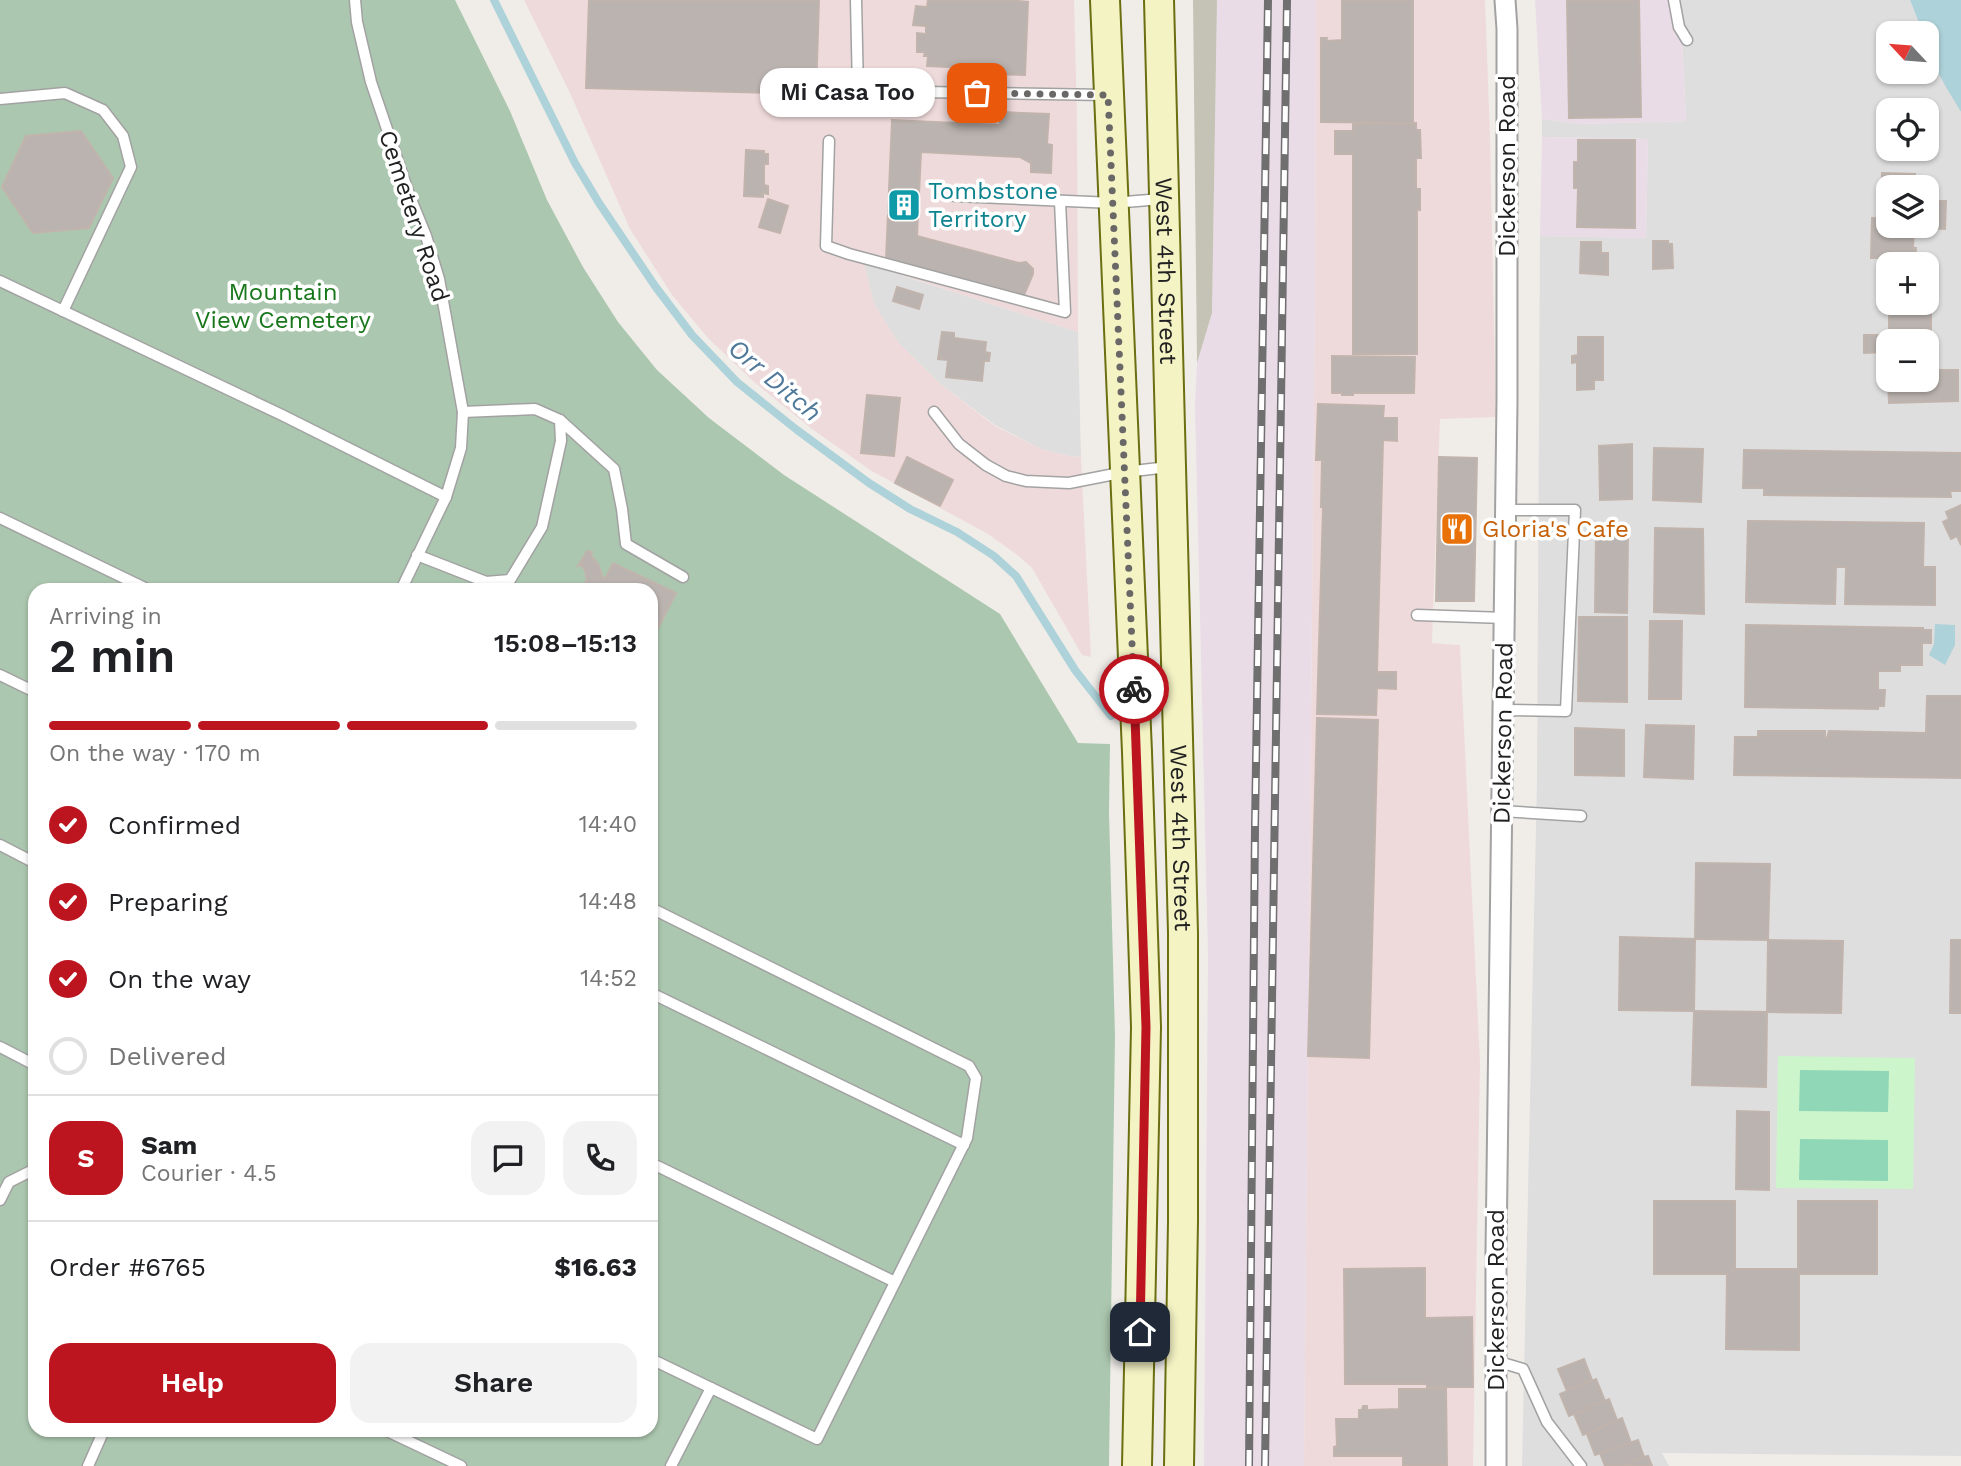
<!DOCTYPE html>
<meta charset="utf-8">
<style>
:root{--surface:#fff;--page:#f2f2f2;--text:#202124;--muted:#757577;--line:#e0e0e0;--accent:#bd1520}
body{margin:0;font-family:"Work Sans",sans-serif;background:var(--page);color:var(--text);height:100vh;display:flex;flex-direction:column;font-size:26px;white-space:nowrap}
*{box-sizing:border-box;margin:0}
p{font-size:23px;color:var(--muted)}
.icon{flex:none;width:38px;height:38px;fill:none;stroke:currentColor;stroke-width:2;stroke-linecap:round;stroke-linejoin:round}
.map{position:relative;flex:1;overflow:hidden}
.drawer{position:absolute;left:28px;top:583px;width:630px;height:854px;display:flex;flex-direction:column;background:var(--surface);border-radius:21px;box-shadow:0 2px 5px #0004}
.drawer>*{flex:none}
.needle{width:46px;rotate:296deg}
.fabs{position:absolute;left:1876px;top:21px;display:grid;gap:14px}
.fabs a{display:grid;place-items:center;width:63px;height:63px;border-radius:14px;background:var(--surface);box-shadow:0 2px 5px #0004;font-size:35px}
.pin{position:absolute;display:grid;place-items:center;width:60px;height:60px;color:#fff;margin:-30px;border-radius:14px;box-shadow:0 4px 10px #0006}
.courier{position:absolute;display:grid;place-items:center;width:70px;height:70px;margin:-35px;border:5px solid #bd1520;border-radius:50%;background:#fff;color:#222;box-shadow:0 2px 9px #0007}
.bubble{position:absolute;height:49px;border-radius:21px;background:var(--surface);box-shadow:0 2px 5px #0004;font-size:23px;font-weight:600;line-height:49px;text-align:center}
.headline em{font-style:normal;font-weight:600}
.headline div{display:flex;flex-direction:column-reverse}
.headline{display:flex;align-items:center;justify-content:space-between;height:119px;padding:0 21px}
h1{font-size:46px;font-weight:600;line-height:52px}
.bar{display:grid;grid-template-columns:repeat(4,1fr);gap:10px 7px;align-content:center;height:84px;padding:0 21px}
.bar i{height:9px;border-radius:5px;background:var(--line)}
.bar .selected{background:var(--accent)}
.bar p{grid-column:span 4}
.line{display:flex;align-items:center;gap:18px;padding:0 21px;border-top:2px solid var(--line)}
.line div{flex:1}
.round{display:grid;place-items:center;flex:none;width:74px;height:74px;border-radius:21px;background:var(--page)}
ol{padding:0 21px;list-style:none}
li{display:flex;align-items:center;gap:21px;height:77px}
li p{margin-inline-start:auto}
li .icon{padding:7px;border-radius:50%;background:var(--accent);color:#fff;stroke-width:4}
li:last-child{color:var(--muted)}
li i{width:38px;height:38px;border:4px solid var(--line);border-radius:50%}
.action{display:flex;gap:14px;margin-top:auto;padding:14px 21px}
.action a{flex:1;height:80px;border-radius:21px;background:var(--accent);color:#fff;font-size:28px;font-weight:600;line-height:80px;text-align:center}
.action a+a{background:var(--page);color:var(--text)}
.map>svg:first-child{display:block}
.residential{fill:#dfdede;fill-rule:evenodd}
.commercial{fill:#efdadb}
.industrial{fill:#e9dce7}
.construction{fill:#c4c3b5}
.cemetery{fill:#acc7af;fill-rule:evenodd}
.park{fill:#ccf5cc}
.pitch{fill:#90d7b7}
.water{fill:#aed2d9}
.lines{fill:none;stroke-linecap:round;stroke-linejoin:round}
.stream{stroke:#aed2d9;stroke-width:8}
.building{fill:#bab3af;stroke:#c1b4ad;stroke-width:2}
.service-casing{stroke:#a2a2a2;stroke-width:13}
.minor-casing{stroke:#a2a2a2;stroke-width:23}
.secondary-casing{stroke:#6b6f11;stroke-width:32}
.service{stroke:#fff;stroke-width:10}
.minor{stroke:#fff;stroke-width:19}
.secondary{stroke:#f4f3c4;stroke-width:28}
.rail-casing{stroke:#6f6f6f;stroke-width:8}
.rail{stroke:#fff;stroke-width:5;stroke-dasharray:16;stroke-linecap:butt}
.done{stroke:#696867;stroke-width:7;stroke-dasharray:0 12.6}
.route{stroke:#bd1520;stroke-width:9}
.labels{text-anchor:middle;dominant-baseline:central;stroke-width:7;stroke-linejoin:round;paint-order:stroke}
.street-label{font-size:24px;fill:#212121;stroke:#fff}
.culture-label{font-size:24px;fill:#0d838f;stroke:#fff;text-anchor:start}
.park-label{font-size:24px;fill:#18771a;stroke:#fff}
.food-label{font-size:24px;fill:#c56008;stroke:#fff;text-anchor:start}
.water-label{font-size:26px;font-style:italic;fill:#4f7899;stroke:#fff}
</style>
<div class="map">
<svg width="1961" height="1466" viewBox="0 0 1961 1466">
<rect width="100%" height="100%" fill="#f0ede9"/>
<g class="residential">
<path d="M1680,0h230l13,33h-35v39h39v-29l9,24 25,45v1344l-299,-3 7,13h-147l15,-686 3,-544 106,2 2,-99 -106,-2v-18l38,5 106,-3zM1888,110h39v39h-39zM1888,187h39v39h-39zM1888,264h39v39h-39zM1888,341h39v39h-39z"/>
<polygon points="863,263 1078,332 1081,457 1069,456 1041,449 995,425 939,383 898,343 874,304"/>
</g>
<g class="commercial">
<polygon points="524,0 1074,0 1077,116 1078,332 864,263 874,304 898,342 939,383 995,426 1041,449 1069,456 1081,457 1091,657 1082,655 1032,568 1016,554 988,534 870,470 812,429 754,382 708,338 672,295 630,229 570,93"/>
<polygon points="1316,0 1485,0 1490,136 1496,417 1440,419 1432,643 1460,645 1480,1063 1473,1466 1304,1466 1315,293"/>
</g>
<g class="industrial">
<polygon points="1217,0 1316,0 1315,293 1304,1466 1204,1466 1208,955 1195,405 1197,363 1212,313"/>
<polygon points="1535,0 1680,0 1686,121 1580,124 1542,119"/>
<polygon points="1542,137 1648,139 1646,238 1540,236"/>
</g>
<polygon class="construction" points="1193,0 1217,0 1212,313 1197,363"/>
<path class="cemetery" d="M0,0h455l55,111 37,89 36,67 35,55 39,48 52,48 75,57 216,139 78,129 32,1 -1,68 6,224 -6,430h-1109zM35,590h616v840h-616z"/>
<polygon class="park" points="1778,1056 1915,1058 1913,1189 1776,1188"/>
<g class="pitch">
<polygon points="1800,1070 1889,1071 1888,1112 1799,1111"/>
<polygon points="1800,1139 1888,1140 1888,1181 1799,1180"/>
</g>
<g class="water">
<path d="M1910,0h51v112c-13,-23 -34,-51 -34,-79h-4z"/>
<polygon points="1935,624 1955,625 1955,645 1945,665 1929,655 1934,644"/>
</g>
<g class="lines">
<polyline class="stream" points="494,0 575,163 599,203 655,286 692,335 737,382 797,430 869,483 910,509 957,532 994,556 1016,576 1075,670 1111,716"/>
</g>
<g class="building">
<polygon points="589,0 819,0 816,94 586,88"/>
<polygon points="928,0 1009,0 1028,2 1025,75 988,74 988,65 970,64 970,68 927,66 928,56 924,56 925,52 917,52 917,33 926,34 926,26 913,25 916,6 927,7"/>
<polygon points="1342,0 1413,0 1413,123 1321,122 1321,38 1327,38 1326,41 1342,40"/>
<polygon points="1567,0 1639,0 1641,117 1569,118"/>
<polygon points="1000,112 1049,114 1047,144 1052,145 1051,173 1031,172 1031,163 1020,157 921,152 917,236 1019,263 1026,262 1033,269 1033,274 1024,295 886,259 892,120 1000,125"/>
<polygon points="1416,123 1416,130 1420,130 1421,158 1416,158 1416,189 1420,189 1420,210 1417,210 1417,354 1353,354 1353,154 1335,154 1335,131 1353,131 1353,124"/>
<polygon points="81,131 113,178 89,228 33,233 2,187 26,136"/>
<polygon points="1578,140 1635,140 1635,228 1577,227 1578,188 1574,188 1574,162 1578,162"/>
<polygon points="746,150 764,151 764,154 768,154 768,164 764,164 764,185 768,186 768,194 763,193 763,197 744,196"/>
<polygon points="1882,173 1915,174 1914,187 1888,187 1888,202 1881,202"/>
<polygon points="768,199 788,206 780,233 759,227"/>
<polygon points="1933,201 1946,201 1945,229 1923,228 1923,226 1927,226 1927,203 1933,203"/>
<polygon points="1872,218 1888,219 1888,226 1914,226 1913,248 1916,248 1915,264 1888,264 1888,267 1881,267 1882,258 1871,258"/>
<polygon points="1653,241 1668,241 1668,244 1672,244 1673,268 1653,269"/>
<polygon points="1581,242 1601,242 1601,253 1608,253 1608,275 1580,273"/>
<polygon points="897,287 923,295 919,309 893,301"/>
<polygon points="1908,303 1919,303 1919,308 1931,308 1931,352 1927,352 1927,341 1888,341 1888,368 1888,352 1864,353 1864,335 1889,335 1889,308 1908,307"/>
<polygon points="942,332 954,333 954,338 986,342 985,352 990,353 989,361 984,361 982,381 946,377 948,360 938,359"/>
<polygon points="1578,337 1603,337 1603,380 1594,380 1594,389 1577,390 1577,362 1572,363 1572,356 1578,355"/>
<polygon points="1332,356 1415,357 1414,393 1353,393 1353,395 1342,395 1342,393 1332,393"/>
<polygon points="1927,370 1958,370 1958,401 1889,403 1888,380 1927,380"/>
<polygon points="867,395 900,398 894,456 861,453"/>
<polygon points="1318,404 1384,406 1383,418 1397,418 1397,441 1383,440 1377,672 1396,672 1396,689 1377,688 1376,715 1317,714 1323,507 1321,507 1322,460 1316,460"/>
<polygon points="1632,444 1632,499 1600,500 1599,446"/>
<polygon points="1654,448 1703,449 1701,502 1653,500"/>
<polygon points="1744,450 1961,453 1961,491 1950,491 1951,497 1764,495 1764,488 1743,488"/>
<polygon points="907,457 953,480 940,506 895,483"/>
<polygon points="1439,457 1477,458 1474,601 1436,601"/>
<polygon points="1961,505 1961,545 1957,536 1951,539 1943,522 1949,519 1946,512"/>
<polygon points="1748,521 1924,523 1923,567 1935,567 1935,605 1845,604 1846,567 1836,567 1835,604 1746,602"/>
<polygon points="1655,528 1703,529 1704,614 1654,612"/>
<polygon points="1596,534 1628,535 1627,613 1595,612"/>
<polygon points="587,551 592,552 591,555 599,566 602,576 605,579 613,563 676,593 651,642 651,590 585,590 587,583 585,582 587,581 585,570 581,565 578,566"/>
<polygon points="1579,617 1627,617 1627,702 1578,701"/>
<polygon points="1650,621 1682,621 1681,699 1649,699"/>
<polygon points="1746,625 1923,628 1923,630 1931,630 1931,643 1922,643 1922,665 1900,665 1900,671 1878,671 1878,690 1885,690 1884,706 1878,706 1878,709 1745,707"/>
<polygon points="1927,696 1961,696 1961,778 1734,775 1735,737 1758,737 1758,731 1825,731 1825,737 1827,738 1829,731 1926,733"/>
<polygon points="1317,718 1378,720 1369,1058 1308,1056"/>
<polygon points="1646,725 1694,726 1693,779 1644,777"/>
<polygon points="1575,728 1624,730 1624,776 1575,775"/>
<polygon points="1696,863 1770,864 1768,940 1695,939"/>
<polygon points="1620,937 1695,939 1694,1011 1619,1010"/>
<polygon points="1768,940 1843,941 1841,1013 1767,1012"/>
<polygon points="1951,940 1961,940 1961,1013 1950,1013"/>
<polygon points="1694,1011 1767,1012 1766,1087 1692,1085"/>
<polygon points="1737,1111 1769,1112 1769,1190 1736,1189"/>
<polygon points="1654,1201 1735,1201 1735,1269 1727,1274 1654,1274"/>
<polygon points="1798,1201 1877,1201 1877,1274 1799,1274 1798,1269"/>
<polygon points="1425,1268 1425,1318 1472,1317 1473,1387 1427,1387 1427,1384 1345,1384 1344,1269"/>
<polygon points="1735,1269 1798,1269 1799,1274 1799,1350 1726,1349 1727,1274"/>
<polygon points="1584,1359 1592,1380 1567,1391 1558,1369"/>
<polygon points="1596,1379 1605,1401 1569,1416 1560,1394"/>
<polygon points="1399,1389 1446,1389 1447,1466 1403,1466 1403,1456 1334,1456 1334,1447 1337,1446 1336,1419 1359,1419 1359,1410 1362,1410 1363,1406 1367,1406 1367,1410 1399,1409"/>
<polygon points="1609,1399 1617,1420 1583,1435 1574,1414"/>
<polygon points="1622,1418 1631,1443 1595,1455 1587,1434"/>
<polygon points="1638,1440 1644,1457 1626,1466 1605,1466 1600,1453"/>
<polygon points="1648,1456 1652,1466 1626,1466 1644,1457"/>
</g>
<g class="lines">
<defs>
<g id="service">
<polyline points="355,0 357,22 371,82 410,197 426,236 439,279 463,412 461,448 446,497 401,590"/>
<polyline points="856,0 858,91 1106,95"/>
<polyline points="1674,0 1679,27 1687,40"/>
<polyline points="0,99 65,93 103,110 123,136 131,167 63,311"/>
<polyline points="829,141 826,246 849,254 1065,312 1060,201"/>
<polyline points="955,196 1113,203 1161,199"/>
<polyline points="0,281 282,415 446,497"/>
<polyline points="934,412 959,444 986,465 1006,476 1026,481 1069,483 1125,472 1168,467"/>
<polyline points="560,420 614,469 622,509 626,544 683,577"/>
<polyline points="0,518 149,590"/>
<polyline points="417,555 486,582 510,580 542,527 561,441 560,420 535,409 463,412"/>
<polyline points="1417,615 1505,618"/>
<polyline points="0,675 35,692"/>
<polyline points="1503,710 1566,711 1575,510 1506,510"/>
<polyline points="1502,811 1581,816"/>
<polyline points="0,845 35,863"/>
<polyline points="651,908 969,1066 976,1078 967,1138 817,1439 651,1359"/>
<polyline points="651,993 964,1145"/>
<polyline points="0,1047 35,1065"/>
<polyline points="35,1100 35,1131"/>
<polyline points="651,1163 895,1282"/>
<polyline points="0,1200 9,1182 35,1169"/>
<polyline points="1496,1361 1523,1369 1547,1422 1581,1466"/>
<polyline points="385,1430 461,1466"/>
<polyline points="88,1466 104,1430"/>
<polyline points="671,1466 711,1388"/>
</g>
<polyline id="minor" points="1496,1466 1496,1253 1507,401 1507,29 1505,0"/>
<g id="secondary">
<polyline points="1105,0 1137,752 1146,1027 1137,1466"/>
<path id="s1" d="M1159,0l24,933v288l-4,245"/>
</g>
</defs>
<use href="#service" class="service-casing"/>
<use href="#minor" class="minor-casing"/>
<use href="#secondary" class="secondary-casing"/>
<use href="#service" class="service"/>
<use href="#minor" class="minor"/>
<use href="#secondary" class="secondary"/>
<defs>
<g id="rail">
<polyline points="1249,1466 1255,827 1268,0"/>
<polyline points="1265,1466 1287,0"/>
</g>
</defs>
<use href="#rail" class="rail-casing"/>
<use href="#rail" class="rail"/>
</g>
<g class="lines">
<polyline class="done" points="977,93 1108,95 1134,689"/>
<polyline class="route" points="1134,689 1146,1027 1140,1332"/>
</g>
<defs>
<symbol id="building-square" viewBox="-11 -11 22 22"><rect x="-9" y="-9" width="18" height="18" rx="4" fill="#0f9aa8" stroke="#fff"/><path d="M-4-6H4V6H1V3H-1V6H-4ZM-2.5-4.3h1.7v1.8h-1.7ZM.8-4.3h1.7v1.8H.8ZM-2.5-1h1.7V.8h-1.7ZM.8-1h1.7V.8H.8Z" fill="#fff"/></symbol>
<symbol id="restaurant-square" viewBox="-11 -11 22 22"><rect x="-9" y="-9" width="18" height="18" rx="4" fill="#e8710a" stroke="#fff"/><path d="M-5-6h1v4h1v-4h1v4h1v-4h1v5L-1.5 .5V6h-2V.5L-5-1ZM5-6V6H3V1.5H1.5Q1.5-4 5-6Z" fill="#fff"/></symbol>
</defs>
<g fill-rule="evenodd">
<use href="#building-square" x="885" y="186" width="38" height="38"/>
<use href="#restaurant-square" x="1438" y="510" width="38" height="38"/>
</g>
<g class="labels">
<g class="street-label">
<text transform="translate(1507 166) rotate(-90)">Dickerson Road</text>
<text transform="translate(414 216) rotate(72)">Cemetery Road</text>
<text stroke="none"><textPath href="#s1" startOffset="271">West 4th Street</textPath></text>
<text transform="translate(1503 733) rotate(-89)">Dickerson Road</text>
<text stroke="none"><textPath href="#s1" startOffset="838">West 4th Street</textPath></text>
<text transform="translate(1496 1300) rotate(-90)">Dickerson Road</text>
</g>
<g class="culture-label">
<text x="928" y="191">Tombstone<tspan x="928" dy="28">Territory</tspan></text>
</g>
<g class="park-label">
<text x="283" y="292">Mountain<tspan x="283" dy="28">View Cemetery</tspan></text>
</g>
<g class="food-label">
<text x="1482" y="529">Gloria's Cafe</text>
</g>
<g class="water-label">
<text transform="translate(775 380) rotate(40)">Orr Ditch</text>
</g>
</g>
</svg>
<div class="fabs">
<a><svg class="needle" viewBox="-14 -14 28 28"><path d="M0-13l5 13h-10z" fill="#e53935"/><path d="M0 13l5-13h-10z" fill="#757577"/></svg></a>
<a><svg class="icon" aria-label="locate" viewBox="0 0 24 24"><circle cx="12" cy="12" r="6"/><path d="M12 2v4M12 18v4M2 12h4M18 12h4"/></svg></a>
<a><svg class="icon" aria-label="layers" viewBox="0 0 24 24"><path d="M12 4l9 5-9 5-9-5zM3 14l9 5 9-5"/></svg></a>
<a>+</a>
<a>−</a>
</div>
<div class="pin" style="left:977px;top:93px;background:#ea580c"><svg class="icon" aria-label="bag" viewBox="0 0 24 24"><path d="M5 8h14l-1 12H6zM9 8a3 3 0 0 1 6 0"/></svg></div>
<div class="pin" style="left:1140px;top:1332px;background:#1f2937"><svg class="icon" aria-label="home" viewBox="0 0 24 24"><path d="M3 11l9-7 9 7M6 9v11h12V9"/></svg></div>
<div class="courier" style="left:1134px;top:689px"><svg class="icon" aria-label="bike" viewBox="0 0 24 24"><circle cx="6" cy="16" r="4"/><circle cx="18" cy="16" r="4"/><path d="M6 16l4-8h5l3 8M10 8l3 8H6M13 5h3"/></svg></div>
<div class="bubble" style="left:760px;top:68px;width:175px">Mi Casa Too</div>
<section class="drawer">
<div class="headline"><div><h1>2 min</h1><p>Arriving in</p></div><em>15:08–15:13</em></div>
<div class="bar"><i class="selected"></i><i class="selected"></i><i class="selected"></i><i></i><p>On the way · 170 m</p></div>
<ol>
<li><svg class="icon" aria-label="check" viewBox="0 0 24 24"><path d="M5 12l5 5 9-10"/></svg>Confirmed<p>14:40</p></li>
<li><svg class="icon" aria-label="check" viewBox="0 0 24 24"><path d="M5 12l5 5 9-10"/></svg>Preparing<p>14:48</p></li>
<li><svg class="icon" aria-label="check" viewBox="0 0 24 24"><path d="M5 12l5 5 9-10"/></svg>On the way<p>14:52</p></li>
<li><i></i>Delivered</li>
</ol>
<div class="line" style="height:126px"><b class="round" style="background:var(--accent);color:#fff">S</b><div><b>Sam</b><p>Courier · 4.5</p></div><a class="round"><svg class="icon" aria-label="chat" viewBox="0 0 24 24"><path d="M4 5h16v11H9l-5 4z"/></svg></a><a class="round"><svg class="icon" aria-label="phone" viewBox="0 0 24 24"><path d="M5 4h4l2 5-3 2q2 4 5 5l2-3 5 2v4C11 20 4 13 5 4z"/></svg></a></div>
<div class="line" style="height:91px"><div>Order #6765</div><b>$16.63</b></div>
<div class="action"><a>Help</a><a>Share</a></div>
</section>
</div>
